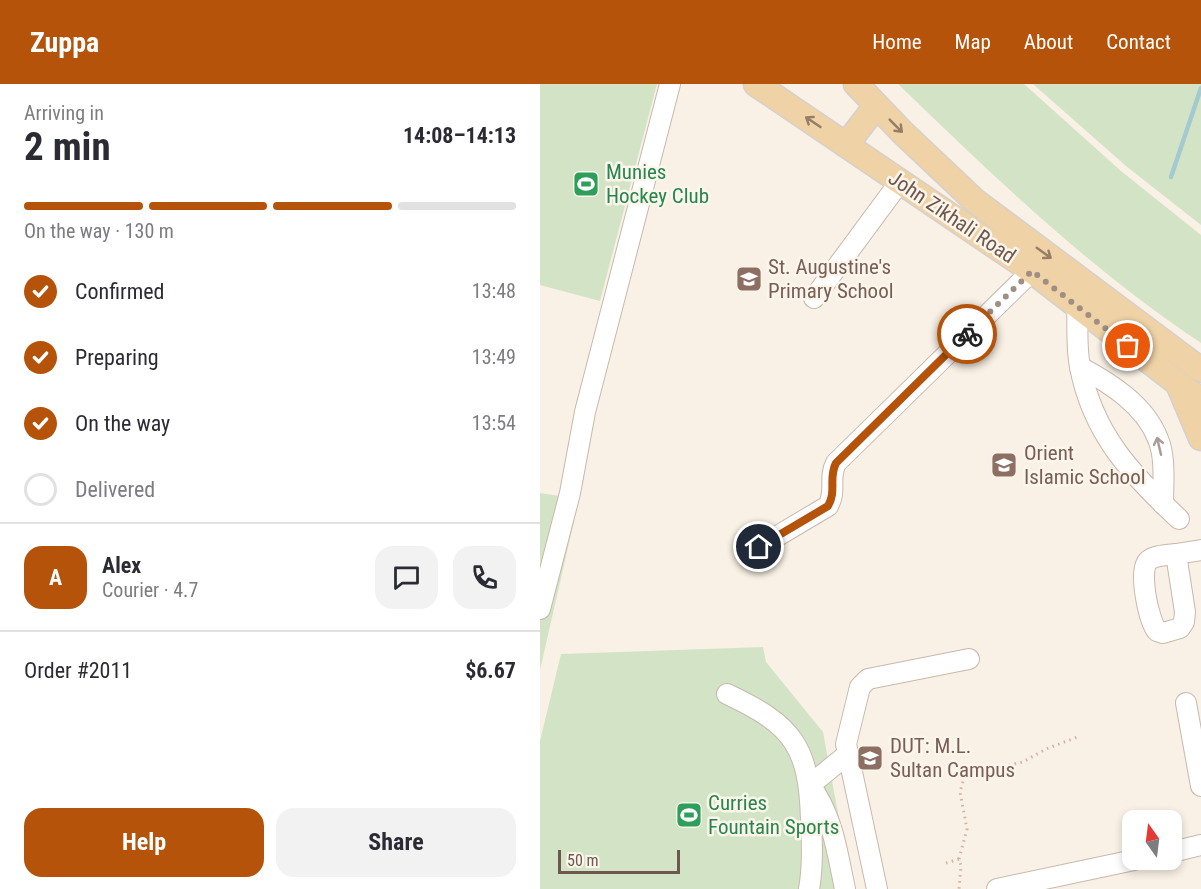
<!DOCTYPE html>
<meta charset="utf-8">
<style>
:root{--surface:#fff;--page:#f2f2f3;--text:#2b2b33;--muted:#7c7c81;--line:#e1e1e2;--accent:#b45309}
body{margin:0;font-family:"Roboto Condensed",sans-serif;background:var(--page);color:var(--text);height:100vh;display:flex;flex-direction:column;font-size:22px;white-space:nowrap}
*{box-sizing:border-box;margin:0}
p{font-size:20px;color:var(--muted)}
.icon{flex:none;width:33px;height:33px;fill:none;stroke:currentColor;stroke-width:2;stroke-linecap:round;stroke-linejoin:round}
.map{position:relative;flex:1;overflow:hidden}
.sheet{display:flex;flex-direction:column;background:var(--surface);width:540px}
.sheet>*{flex:none}
.needle{width:39px;rotate:346deg}
.fabs{position:absolute;left:582px;top:726px;display:grid;gap:12px}
.fabs a{display:grid;place-items:center;width:60px;height:60px;border-radius:12px;background:var(--surface);box-shadow:0 3px 9px #0003;font-size:30px}
.scale{position:absolute;left:18px;bottom:15px;width:122px;box-sizing:border-box;padding-left:6px;border:3px solid #6e584e;border-top:0;font-size:16px;line-height:21px;white-space:nowrap;color:#6e584e;-webkit-text-stroke:4px #fcf5eb;paint-order:stroke}
.pin{position:absolute;display:grid;place-items:center;width:51px;height:51px;color:#fff;margin:-26px;border:3px solid #fff;border-radius:50%;box-shadow:0 2px 6px #0007}
.courier{position:absolute;display:grid;place-items:center;width:60px;height:60px;margin:-30px;border:4px solid #b45309;border-radius:50%;background:#fff;color:#222;box-shadow:0 2px 8px #0007}
.overview em{font-style:normal;font-weight:700}
.overview div{display:flex;flex-direction:column-reverse}
.overview{display:flex;align-items:center;justify-content:space-between;height:102px;padding:0 24px}
h1{font-size:39px;font-weight:700;line-height:45px}
.bar{display:grid;grid-template-columns:repeat(4,1fr);gap:9px 6px;align-content:center;height:72px;padding:0 24px}
.bar i{height:8px;border-radius:4px;background:var(--line)}
.bar .on{background:var(--accent)}
.bar p{grid-column:span 4}
.line{display:flex;align-items:center;gap:15px;padding:0 24px;border-top:2px solid var(--line)}
.line div{flex:1}
.round{display:grid;place-items:center;flex:none;width:63px;height:63px;border-radius:18px;background:var(--page)}
ol{padding:0 24px;list-style:none}
li{display:flex;align-items:center;gap:18px;height:66px}
li p{margin-inline-start:auto}
li .icon{padding:6px;border-radius:50%;background:var(--accent);color:#fff;stroke-width:4}
li:last-child{color:var(--muted)}
li i{width:33px;height:33px;border:3px solid var(--line);border-radius:50%}
.cta{display:flex;gap:12px;margin-top:auto;padding:12px 24px}
.cta a{flex:1;height:69px;border-radius:18px;background:var(--accent);color:#fff;font-size:24px;font-weight:700;line-height:69px;text-align:center}
.cta a+a{background:var(--page);color:var(--text)}
header{display:flex;align-items:center;gap:36px;box-sizing:border-box;height:84px;padding:0 30px;background:var(--accent);color:#fff}
header strong{font-size:28px}
nav{display:flex;gap:33px;margin-inline-start:auto;font-size:21px}
main{display:flex;flex:1;min-height:0}
.map>svg:first-child{display:block}
.green{fill:#d3e4c6}
.lines{fill:none;stroke-linecap:round;stroke-linejoin:round}
.stream{stroke:#a4cad0;stroke-width:4.5}
.minor-casing{stroke:#c8b8ad;stroke-width:22}
.major-casing{stroke:#d6d0cd;stroke-width:27}
.path{stroke:#cfb4a4;stroke-width:3;stroke-dasharray:1.5 4.5;stroke-linecap:butt}
.minor{stroke:#fff;stroke-width:20}
.major{stroke:#efd2a6;stroke-width:24}
.oneway{stroke:#957d68}
.oneway2{stroke:#a89b95}
.done{stroke:#9f8e83;stroke-width:6;stroke-dasharray:0 10.8}
.route{stroke:#b45309;stroke-width:8}
.labels{text-anchor:middle;dominant-baseline:central;stroke-width:5;stroke-linejoin:round;paint-order:stroke}
.leisure-label{font-size:21px;fill:#27864d;stroke:#fcf5eb;text-anchor:start}
.street-label{font-size:21px;fill:#6e584e;stroke:#fcf5eb}
.education-label{font-size:21px;fill:#785e54;stroke:#fcf5eb;text-anchor:start}
</style>
<header>
<strong>Zuppa</strong>
<nav><a>Home</a><a>Map</a><a>About</a><a>Contact</a></nav>
</header>
<main>
<section class="sheet">
<div class="overview"><div><h1>2 min</h1><p>Arriving in</p></div><em>14:08–14:13</em></div>
<div class="bar"><i class="on"></i><i class="on"></i><i class="on"></i><i></i><p>On the way · 130 m</p></div>
<ol>
<li><svg class="icon" aria-label="check" viewBox="0 0 24 24"><path d="M5 12l5 5 9-10"/></svg>Confirmed<p>13:48</p></li>
<li><svg class="icon" aria-label="check" viewBox="0 0 24 24"><path d="M5 12l5 5 9-10"/></svg>Preparing<p>13:49</p></li>
<li><svg class="icon" aria-label="check" viewBox="0 0 24 24"><path d="M5 12l5 5 9-10"/></svg>On the way<p>13:54</p></li>
<li><i></i>Delivered</li>
</ol>
<div class="line" style="height:108px"><b class="round" style="background:var(--accent);color:#fff">A</b><div><b>Alex</b><p>Courier · 4.7</p></div><a class="round"><svg class="icon" aria-label="chat" viewBox="0 0 24 24"><path d="M4 5h16v11H9l-5 4z"/></svg></a><a class="round"><svg class="icon" aria-label="phone" viewBox="0 0 24 24"><path d="M5 4h4l2 5-3 2q2 4 5 5l2-3 5 2v4C11 20 4 13 5 4z"/></svg></a></div>
<div class="line" style="height:78px"><div>Order #2011</div><b>$6.67</b></div>
<div class="cta"><a>Help</a><a>Share</a></div>
</section>
<div class="map">
<svg width="661" height="805" viewBox="0 0 661 805">
<rect width="100%" height="100%" fill="#f9f1e5"/>
<g class="green">
<polygon points="0,0 117,0 60,217 0,201"/>
<path d="M358,0h126l97,87 80,64v108c-110,-73 -208,-167 -303,-259z"/>
<polygon points="493,0 661,0 661,141 586,82"/>
<polygon points="22,406 40,411 0,586 0,409 19,412"/>
<polygon points="223,563 226,578 283,648 312,805 0,805 0,657 21,570"/>
</g>
<g class="lines">
<polyline class="stream" points="631,93 661,4"/>
<defs>
<g id="minor">
<polyline points="274,214 359,99"/>
<path d="M537,223c1,19 -1,40 3,60 13,67 51,107 99,152"/>
<path d="M540,283c30,16 65,38 78,72 8,19 5,45 5,65"/>
<path d="M219,463l69,-41c9,-15 0,-28 8,-43l196,-192"/>
<path d="M636,470l9,58 -1,10 -4,6 -17,5 -6,-2c-8,-10 -19,-59 -9,-70 6,-6 20,-6 28,-7z"/>
<polyline points="636,470 661,466"/>
<polyline points="0,525 30,409 45,328 130,0"/>
<path d="M187,610c66,31 82,52 84,126 1,23 2,47 -2,69"/>
<polyline points="646,619 661,702"/>
<path d="M270,701c23,32 27,66 35,104"/>
<polyline points="270,701 308,670"/>
<polyline points="632,768 661,761"/>
<polyline points="337,805 306,660 320,603 328,595 429,575"/>
<polyline points="457,805 594,776"/>
</g>
<g id="major">
<polyline points="216,0 492,187 661,317"/>
<polyline points="316,0 363,49 435,117 661,286"/>
<polyline points="306,61 336,22"/>
<polyline points="639,302 661,354"/>
</g>
</defs>
<use href="#minor" class="minor-casing"/>
<use href="#major" class="major-casing"/>
<g class="path">
<polyline points="419,775 427,745 420,708 425,690 483,678 506,665 540,652"/>
<polyline points="406,779 419,775 421,782 419,805"/>
</g>
<use href="#minor" class="minor"/>
<use href="#major" class="major"/>
</g>
<defs><path id="oneway-shaft" d="M-6 0H5M1.5-3L5.5 0L1.5 3" fill="none" stroke-width="1.6" stroke-linecap="round" stroke-linejoin="round" transform="scale(1.5)"/></defs>
<g class="oneway">
<use href="#oneway-shaft" transform="translate(273 38) rotate(-146)"/>
<use href="#oneway-shaft" transform="translate(356 42) rotate(45)"/>
<use href="#oneway-shaft" transform="translate(504 169) rotate(36)"/>
</g>
<use class="oneway2" href="#oneway-shaft" transform="translate(619 362) rotate(-103)"/>
<g class="lines">
<polyline class="done" points="427,250 492,187 588,262"/>
<path class="route" d="M219,463l69,-41c9,-15 0,-28 8,-43l131,-129"/>
</g>
<defs>
<symbol id="stadium-square" viewBox="-11 -11 22 22"><rect x="-9" y="-9" width="18" height="18" rx="4" fill="#2e9e5b" stroke="#fcf5eb"/><path d="M0-5a6.5 5 0 1 0 0 10a6.5 5 0 1 0 0-10ZM-3.5-1.8h7v3.6h-7Z" fill="#fff"/></symbol>
<symbol id="school-square" viewBox="-11 -11 22 22"><rect x="-9" y="-9" width="18" height="18" rx="4" fill="#8d6e63" stroke="#fcf5eb"/><path d="M0-5L7-2L0 1L-7-2ZM-4 1L0 2.5L4 1V4Q0 6-4 4Z" fill="#fff"/></symbol>
<symbol id="university-square" viewBox="-11 -11 22 22"><rect x="-9" y="-9" width="18" height="18" rx="4" fill="#8d6e63" stroke="#fcf5eb"/><path d="M0-5L7-2L0 1L-7-2ZM-4 1L0 2.5L4 1V4Q0 6-4 4Z" fill="#fff"/></symbol>
</defs>
<g fill-rule="evenodd">
<use href="#stadium-square" x="31" y="85" width="30" height="30"/>
<use href="#school-square" x="194" y="180" width="30" height="30"/>
<use href="#school-square" x="449" y="366" width="30" height="30"/>
<use href="#university-square" x="315" y="659" width="30" height="30"/>
<use href="#stadium-square" x="134" y="716" width="30" height="30"/>
</g>
<g class="labels">
<g class="leisure-label">
<text x="66" y="88">Munies<tspan x="66" dy="24">Hockey Club</tspan></text>
<text x="168" y="719">Curries<tspan x="168" dy="24">Fountain Sports</tspan></text>
</g>
<g class="street-label">
<text transform="translate(412 133) rotate(34)">John Zikhali Road</text>
</g>
<g class="education-label">
<text x="228" y="183">St. Augustine's<tspan x="228" dy="24">Primary School</tspan></text>
<text x="484" y="369">Orient<tspan x="484" dy="24">Islamic School</tspan></text>
<text x="350" y="662">DUT: M.L.<tspan x="350" dy="24">Sultan Campus</tspan></text>
</g>
</g>
</svg>
<div class="fabs">
<a><svg class="needle" viewBox="-14 -14 28 28"><path d="M0-13l5 13h-10z" fill="#e53935"/><path d="M0 13l5-13h-10z" fill="#7c7c81"/></svg></a>
</div>
<div class="scale">50 m</div>
<div class="pin" style="left:588px;top:262px;background:#ea580c"><svg class="icon" aria-label="bag" viewBox="0 0 24 24"><path d="M5 8h14l-1 12H6zM9 8a3 3 0 0 1 6 0"/></svg></div>
<div class="pin" style="left:219px;top:463px;background:#1f2937"><svg class="icon" aria-label="home" viewBox="0 0 24 24"><path d="M3 11l9-7 9 7M6 9v11h12V9"/></svg></div>
<div class="courier" style="left:427px;top:250px"><svg class="icon" aria-label="bike" viewBox="0 0 24 24"><circle cx="6" cy="16" r="4"/><circle cx="18" cy="16" r="4"/><path d="M6 16l4-8h5l3 8M10 8l3 8H6M13 5h3"/></svg></div>
</div>
</main>
